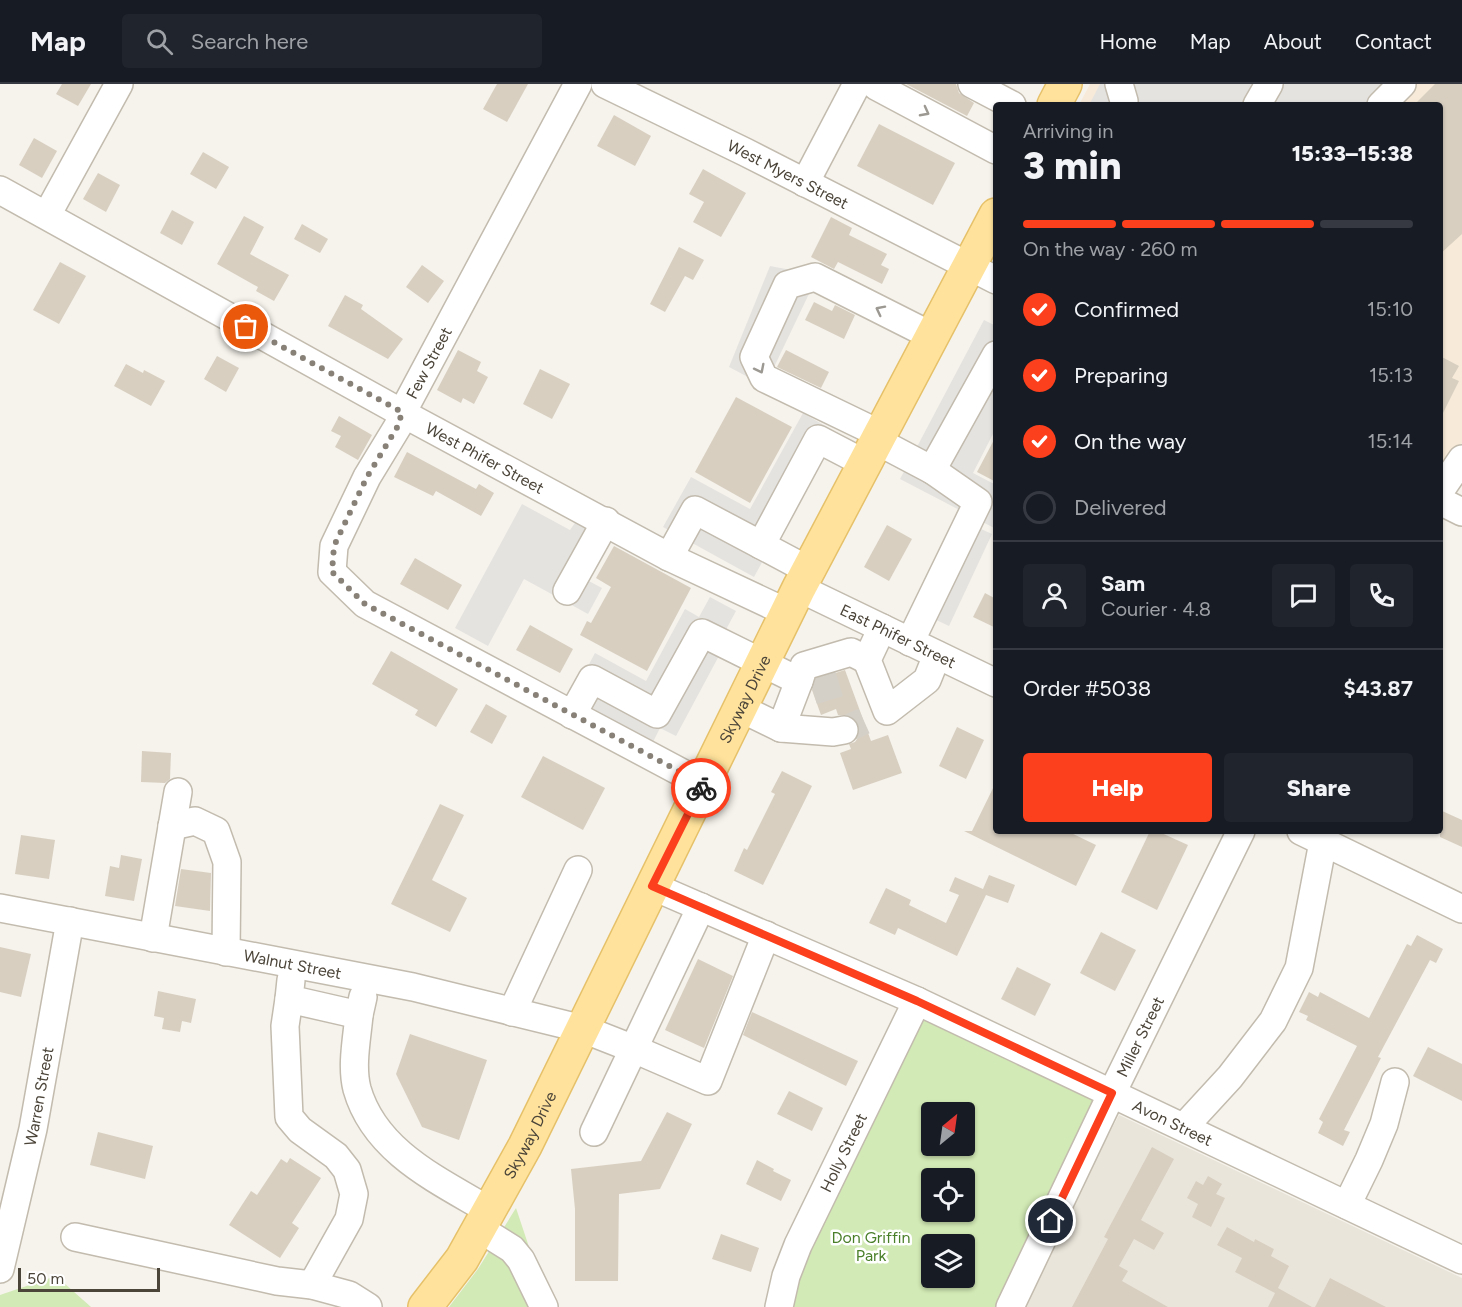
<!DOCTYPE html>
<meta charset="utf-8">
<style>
:root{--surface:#171b24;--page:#20242c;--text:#f1f3f6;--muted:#9ea1a6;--line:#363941;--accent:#fc3f1d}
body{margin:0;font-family:Figtree,sans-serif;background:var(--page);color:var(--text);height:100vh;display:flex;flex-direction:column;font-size:22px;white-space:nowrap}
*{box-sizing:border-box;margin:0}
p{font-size:20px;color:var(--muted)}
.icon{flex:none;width:33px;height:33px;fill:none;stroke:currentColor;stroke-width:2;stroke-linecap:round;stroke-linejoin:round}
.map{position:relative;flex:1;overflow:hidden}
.side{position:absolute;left:993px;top:18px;width:450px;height:732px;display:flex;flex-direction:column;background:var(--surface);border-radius:6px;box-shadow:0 2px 4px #0004}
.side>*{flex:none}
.needle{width:39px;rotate:29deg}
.buttons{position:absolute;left:921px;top:1018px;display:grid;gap:12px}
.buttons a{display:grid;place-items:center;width:54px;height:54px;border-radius:6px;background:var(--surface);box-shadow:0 2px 4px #0004;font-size:30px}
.scale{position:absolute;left:18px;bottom:15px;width:142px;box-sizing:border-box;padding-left:6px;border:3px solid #4b4439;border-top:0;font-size:16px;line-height:21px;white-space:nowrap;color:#4b4439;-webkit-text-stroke:4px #fff;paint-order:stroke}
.pin{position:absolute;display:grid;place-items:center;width:51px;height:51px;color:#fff;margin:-26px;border:3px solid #fff;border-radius:50%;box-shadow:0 2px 6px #0007}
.courier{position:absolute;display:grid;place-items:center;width:60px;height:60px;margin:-30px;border:4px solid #fc3f1d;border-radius:50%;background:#fff;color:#222;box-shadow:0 2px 8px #0007}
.overview em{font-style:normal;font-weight:800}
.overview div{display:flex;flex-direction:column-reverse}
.overview{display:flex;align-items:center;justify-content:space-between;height:102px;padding:0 30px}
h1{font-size:39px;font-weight:800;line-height:45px}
.bar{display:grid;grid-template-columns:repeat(4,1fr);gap:9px 6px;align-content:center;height:72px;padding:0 30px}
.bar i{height:8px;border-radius:4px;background:var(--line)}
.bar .active{background:var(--accent)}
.bar p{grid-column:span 4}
.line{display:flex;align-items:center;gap:15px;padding:0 30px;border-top:2px solid var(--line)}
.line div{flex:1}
.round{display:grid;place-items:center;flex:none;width:63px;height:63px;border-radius:6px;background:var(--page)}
ol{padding:0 30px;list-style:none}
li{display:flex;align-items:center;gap:18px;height:66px}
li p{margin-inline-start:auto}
li .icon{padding:6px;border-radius:50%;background:var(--accent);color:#fff;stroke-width:4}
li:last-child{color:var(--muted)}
li i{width:33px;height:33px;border:3px solid var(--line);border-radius:50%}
.action{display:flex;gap:12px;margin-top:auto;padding:12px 30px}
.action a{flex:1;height:69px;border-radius:6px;background:var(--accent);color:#fff;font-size:24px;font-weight:800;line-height:69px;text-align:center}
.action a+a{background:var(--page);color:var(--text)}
header{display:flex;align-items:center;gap:36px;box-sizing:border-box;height:84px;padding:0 30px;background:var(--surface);border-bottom:2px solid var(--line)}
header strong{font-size:28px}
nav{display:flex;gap:33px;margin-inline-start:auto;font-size:21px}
.search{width:420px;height:54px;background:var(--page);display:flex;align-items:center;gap:15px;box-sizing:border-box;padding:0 21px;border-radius:6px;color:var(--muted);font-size:22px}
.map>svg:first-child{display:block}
.residential{fill:#eae5da}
.commercial{fill:#f7ead8}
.green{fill:#d2eab5;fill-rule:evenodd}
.parking{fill:#e5e3e0}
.building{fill:#d8cfc1}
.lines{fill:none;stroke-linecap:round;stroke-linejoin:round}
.minor-tunnel{stroke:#d4d0c8;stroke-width:27;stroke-dasharray:27 14;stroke-linecap:butt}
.minor-casing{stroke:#c2bbae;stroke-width:30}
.major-casing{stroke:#e6c16a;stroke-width:36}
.minor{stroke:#fff;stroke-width:27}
.major{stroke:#ffe39c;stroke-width:33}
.oneway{stroke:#9c9892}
.done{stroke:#878178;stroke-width:6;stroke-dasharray:0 10.8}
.route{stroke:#fc3f1d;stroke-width:8}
.labels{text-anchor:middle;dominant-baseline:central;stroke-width:5;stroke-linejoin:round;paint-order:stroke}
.street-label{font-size:16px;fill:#4b4439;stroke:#fff}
.park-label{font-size:16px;fill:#4a7f2a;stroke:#fff}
</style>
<header>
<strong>Map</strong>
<div class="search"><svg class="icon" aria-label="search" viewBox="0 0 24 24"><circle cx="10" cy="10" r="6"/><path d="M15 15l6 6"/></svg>Search here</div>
<nav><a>Home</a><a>Map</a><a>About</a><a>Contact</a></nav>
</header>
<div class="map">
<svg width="1462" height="1223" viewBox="0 0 1462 1223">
<rect width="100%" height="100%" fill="#f6f3ec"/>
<polygon class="residential" points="1119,1031 1462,1194 1462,1223 1022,1223 1072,1120"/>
<polygon class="commercial" points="1090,0 1462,0 1462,359 1440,389 1440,21 1079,21"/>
<g class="green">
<path d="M921,925l184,86 -101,212h-221zM932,1029h32v33h-32zM932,1095h32v33h-32zM932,1161h32v33h-32z"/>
<polygon points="516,1124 549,1223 449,1223 478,1185"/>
<polygon points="56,1192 91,1223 0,1223 0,1211"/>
</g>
<g class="parking">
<polygon points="1100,0 1383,0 1365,21 1089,21"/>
<polygon points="770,182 818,191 765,302 729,283"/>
<polygon points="984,236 996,242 996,344 973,389 996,401 996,445 900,395"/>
<polygon points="803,329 834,347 754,493 663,443 691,393 750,425"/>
<polygon points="522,420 570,446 577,436 607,452 585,495 602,504 588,530 524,495 488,562 455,544"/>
<polygon points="957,434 992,450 949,542 915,526"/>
<polygon points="710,513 736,527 723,551 728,555 676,652 660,644 652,660 570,616 595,569 646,597 685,525 699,533"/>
</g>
<g class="building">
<polygon points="62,0 91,0 78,22 56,10"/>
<polygon points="497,0 528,0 507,38 483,25"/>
<polygon points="906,0 956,0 959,9 974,19 967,32"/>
<polygon points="1435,0 1462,0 1462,150 1440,170 1440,21 1414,21"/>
<polygon points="614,31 651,52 635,82 597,62"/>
<polygon points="879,40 955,79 933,121 857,82"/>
<polygon points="34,54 57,67 42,94 19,81"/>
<polygon points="203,68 229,83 216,105 190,90"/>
<polygon points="703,85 746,109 721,153 693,138 704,118 689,110"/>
<polygon points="98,89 120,101 106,128 83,115"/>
<polygon points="172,126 194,138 182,161 160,149"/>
<polygon points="244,132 264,143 250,170 289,191 274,217 256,207 258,203 217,180"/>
<polygon points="831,133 852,144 849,151 887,170 881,181 889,185 882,200 838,178 834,185 811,173"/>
<polygon points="302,140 328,155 320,169 294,155"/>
<polygon points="679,163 704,176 693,196 685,192 665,228 650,220"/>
<polygon points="60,178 86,192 59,240 33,226"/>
<polygon points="422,181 444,197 428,219 406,203"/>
<polygon points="345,211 363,221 361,225 403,255 388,275 328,242"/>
<polygon points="814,218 832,227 835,221 855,231 844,255 805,236"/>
<polygon points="458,266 481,278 477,287 488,293 474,320 463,314 461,319 437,306"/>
<polygon points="786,266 829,288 821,304 777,283"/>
<polygon points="217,272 239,284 226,308 204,295"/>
<polygon points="1440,272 1459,282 1452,294 1459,297 1440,335"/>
<polygon points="126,280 143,289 144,286 165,297 151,322 114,302"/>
<polygon points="540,285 570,300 552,335 523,320"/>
<polygon points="736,313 792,343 750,419 695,388"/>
<polygon points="339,332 372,351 358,376 335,363 341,352 331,347"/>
<polygon points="996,352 996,398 977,388"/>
<polygon points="407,368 476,405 479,400 494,409 481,432 436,407 433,412 394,393"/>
<polygon points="887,441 912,455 889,497 864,483"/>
<polygon points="614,462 691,504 647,587 580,551 587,537 591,539 611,503 596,494"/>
<polygon points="415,474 462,501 448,526 400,500"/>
<polygon points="985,509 996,515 996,544 973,533"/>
<polygon points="530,541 573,565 560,589 516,566"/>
<polygon points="391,567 458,605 436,643 415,631 418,626 372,600"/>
<polygon points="845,586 871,657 888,651 902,689 853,706 840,669 851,665 849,660 855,658 859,652 859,643 856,635 849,631 838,631 836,625 821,631 812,606 816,595"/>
<polygon points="486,620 507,632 492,660 470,648"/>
<polygon points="957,643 984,656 966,695 939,682"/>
<polygon points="142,667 171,669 170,695 165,699 141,698"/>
<polygon points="543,672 605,704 583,746 521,713"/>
<polygon points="782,687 812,702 763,801 734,787 744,764 747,766 775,710 771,708"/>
<polygon points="996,698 996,747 1067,747 1096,761 1076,802 964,747 972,747"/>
<polygon points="440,720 464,731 432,796 467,814 450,848 391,820"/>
<polygon points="1440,726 1462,736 1462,763 1440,753"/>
<polygon points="1150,747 1157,747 1188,761 1157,826 1121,808"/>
<polygon points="21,751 55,756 49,795 15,790"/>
<polygon points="121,771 142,775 134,817 105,812 110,782 119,784"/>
<polygon points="181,785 211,789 210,827 175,822"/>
<polygon points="989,791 1015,801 1008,819 986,811 957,872 898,844 895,851 869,839 886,804 911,816 909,821 946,839 959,811 949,807 955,793 983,805"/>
<polygon points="1101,848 1136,866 1115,907 1080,889"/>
<polygon points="1417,851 1443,865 1436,879 1430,876 1378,973 1381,974 1344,1046 1350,1048 1343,1062 1318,1049 1323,1038 1319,1035 1357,962 1306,936 1308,932 1299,928 1309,908 1318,913 1320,908 1369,934 1407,860 1411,862"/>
<polygon points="0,863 31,870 21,913 0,908"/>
<polygon points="698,875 733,892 704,964 665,946"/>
<polygon points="1017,883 1051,900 1035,932 1001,915"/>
<polygon points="158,907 196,915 191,939 182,937 180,948 162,945 164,934 154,932"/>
<polygon points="752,928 858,977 846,1002 743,951"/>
<polygon points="410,950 487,976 459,1056 422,1043 396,990"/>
<polygon points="1428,963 1462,980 1462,1017 1413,992"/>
<polygon points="789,1007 823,1024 812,1047 777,1030"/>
<polygon points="667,1028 692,1040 660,1105 619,1110 618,1197 575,1197 575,1125 571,1085 641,1077"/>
<polygon points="98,1048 153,1062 145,1095 90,1081"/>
<polygon points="1152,1063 1174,1075 1141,1136 1164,1149 1154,1166 1134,1155 1119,1182 1128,1187 1122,1197 1168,1223 1072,1223 1108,1155 1104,1153"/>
<polygon points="290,1074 321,1094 292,1139 299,1144 280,1174 229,1141 251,1107 257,1111 281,1075 287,1079"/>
<polygon points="757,1076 774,1085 773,1087 791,1096 781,1117 746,1100"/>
<polygon points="1208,1092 1222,1100 1216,1110 1225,1114 1211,1143 1192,1133 1198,1120 1187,1114 1196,1097 1203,1101"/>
<polygon points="1227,1143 1254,1158 1255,1155 1274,1165 1271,1172 1289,1182 1278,1204 1312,1223 1268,1223 1275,1209 1235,1188 1242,1174 1217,1161"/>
<polygon points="721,1150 759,1164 751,1188 712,1175"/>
<polygon points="1330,1194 1386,1223 1315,1223"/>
</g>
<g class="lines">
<g class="minor-tunnel">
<polyline points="813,607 849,596"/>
<polyline points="844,646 864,637"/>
</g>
<defs>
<g id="minor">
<polyline points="578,0 402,329 398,342 367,393 334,462 332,488 365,520 703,700"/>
<path id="s1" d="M605,0l140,68 251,128"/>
<polyline points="877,0 876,2 996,66"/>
<polyline points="972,0 1012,21"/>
<polyline points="1119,0 1124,17"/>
<polyline points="1257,21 1269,0"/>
<polyline points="1381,21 1402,0"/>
<polyline points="805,99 857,0"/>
<path id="s2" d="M0,106l402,223 267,144 117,55"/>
<polyline points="47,131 119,0"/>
<polyline points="880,350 764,294 754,273 787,201 815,193 932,252"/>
<polyline points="877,357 932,386 996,271"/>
<polyline points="1440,407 1462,375"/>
<polyline points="1440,417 1462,428"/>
<polyline points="669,473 695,426 761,461"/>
<polyline points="808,486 761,461 818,355 864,379"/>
<path id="s3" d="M799,504l197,95"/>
<polyline points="567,507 606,437"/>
<polyline points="882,544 867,576 887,627 927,596 937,571"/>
<polyline points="910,558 978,418 932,386"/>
<polyline points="799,597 804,582 851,568 867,576"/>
<polyline points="572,631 592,595 657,630 702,549 799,597 781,644 740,624"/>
<polyline points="781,644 833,648 844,646"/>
<polyline points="172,742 195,737 216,747 227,778 226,868"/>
<polyline points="1301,747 1462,825"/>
<path id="s4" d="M652,802l265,115 545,259"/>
<path id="s5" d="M0,824l413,79 170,42 51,20 74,32 58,-146"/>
<polyline points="153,854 178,708"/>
<polyline points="291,896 289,915 359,931 363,913"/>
<polyline points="289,915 285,942 289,1033 300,1046 336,1072 347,1086 354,1110 349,1135 312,1201"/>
<polyline points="512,928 578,786"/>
<path d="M359,931c-2,23 -8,51 -2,74 18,63 81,91 133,122"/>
<polyline points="1184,1043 1230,993 1273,937 1299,884 1323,758"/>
<polyline points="594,1048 701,823"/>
<polyline points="1347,1121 1369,1076 1384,1040 1395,998"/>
<polyline points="480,1145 512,1165 521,1176 544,1223"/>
<polyline points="75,1153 277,1197 312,1201 349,1211 368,1223"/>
<path id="s6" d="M0,1185l33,-140 37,-208"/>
<path id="s7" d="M779,1223l7,-31 12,-31 119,-244"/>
<path id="s8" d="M1010,1223l102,-214 129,-262"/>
</g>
<g id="major">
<polyline points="1054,21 1065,0"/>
<path id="s9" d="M425,1223l37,-48 63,-113 274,-558 197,-373"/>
</g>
</defs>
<use href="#minor" class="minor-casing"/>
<use href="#major" class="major-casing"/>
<use href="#minor" class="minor"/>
<use href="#major" class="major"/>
</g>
<defs><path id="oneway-chevron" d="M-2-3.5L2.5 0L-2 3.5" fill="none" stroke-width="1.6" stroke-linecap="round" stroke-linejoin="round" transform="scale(1.5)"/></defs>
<g class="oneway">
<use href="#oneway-chevron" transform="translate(925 28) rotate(28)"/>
<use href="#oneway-chevron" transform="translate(880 226) rotate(-153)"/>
<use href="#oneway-chevron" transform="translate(760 285) rotate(63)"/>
</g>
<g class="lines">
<polyline class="done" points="246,243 402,328 398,342 367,393 334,462 332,488 365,520 703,700 701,704"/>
<polyline class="route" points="701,704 652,802 917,917 1112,1009 1051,1137"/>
</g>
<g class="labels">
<g class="street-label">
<text stroke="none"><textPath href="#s1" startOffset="204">West Myers Street</textPath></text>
<text transform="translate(429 279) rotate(-62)">Few Street</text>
<text stroke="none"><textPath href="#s2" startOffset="554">West Phifer Street</textPath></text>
<text stroke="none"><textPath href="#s3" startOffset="110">East Phifer Street</textPath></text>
<text stroke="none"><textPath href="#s9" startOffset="688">Skyway Drive</textPath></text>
<text stroke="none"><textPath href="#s5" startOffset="298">Walnut Street</textPath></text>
<text stroke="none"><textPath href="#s8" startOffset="300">Miller Street</textPath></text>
<text stroke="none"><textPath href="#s6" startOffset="177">Warren Street</textPath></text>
<text stroke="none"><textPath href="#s4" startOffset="572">Avon Street</textPath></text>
<text stroke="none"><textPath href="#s9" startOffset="202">Skyway Drive</textPath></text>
<text stroke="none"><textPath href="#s7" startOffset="168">Holly Street</textPath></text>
</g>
<g class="park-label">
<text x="871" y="1153">Don Griffin<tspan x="871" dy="18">Park</tspan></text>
</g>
</g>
</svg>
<div class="buttons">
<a><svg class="needle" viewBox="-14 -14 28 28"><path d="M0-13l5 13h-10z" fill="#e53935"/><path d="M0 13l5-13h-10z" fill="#9ea1a6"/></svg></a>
<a><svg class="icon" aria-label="locate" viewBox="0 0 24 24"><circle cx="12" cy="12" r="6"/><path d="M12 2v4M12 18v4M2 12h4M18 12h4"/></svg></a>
<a><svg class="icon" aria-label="layers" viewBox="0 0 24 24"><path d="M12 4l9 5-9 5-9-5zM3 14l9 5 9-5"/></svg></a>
</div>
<div class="scale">50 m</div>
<div class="pin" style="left:246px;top:243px;background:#ea580c"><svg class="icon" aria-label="bag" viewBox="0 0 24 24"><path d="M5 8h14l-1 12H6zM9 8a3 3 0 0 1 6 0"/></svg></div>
<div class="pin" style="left:1051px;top:1137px;background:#1f2937"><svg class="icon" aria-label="home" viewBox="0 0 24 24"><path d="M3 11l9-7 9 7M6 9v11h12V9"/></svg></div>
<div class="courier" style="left:701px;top:704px"><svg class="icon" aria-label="bike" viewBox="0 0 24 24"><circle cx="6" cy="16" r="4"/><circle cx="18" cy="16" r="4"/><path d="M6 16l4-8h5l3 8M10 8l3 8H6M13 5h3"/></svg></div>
<section class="side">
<div class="overview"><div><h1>3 min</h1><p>Arriving in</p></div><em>15:33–15:38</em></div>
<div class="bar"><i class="active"></i><i class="active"></i><i class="active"></i><i></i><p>On the way · 260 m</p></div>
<ol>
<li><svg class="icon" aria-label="check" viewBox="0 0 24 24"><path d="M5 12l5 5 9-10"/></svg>Confirmed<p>15:10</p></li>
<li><svg class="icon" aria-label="check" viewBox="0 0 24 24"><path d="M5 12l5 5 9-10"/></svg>Preparing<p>15:13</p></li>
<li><svg class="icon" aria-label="check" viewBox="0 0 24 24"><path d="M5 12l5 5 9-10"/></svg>On the way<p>15:14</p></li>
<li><i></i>Delivered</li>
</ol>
<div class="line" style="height:108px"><a class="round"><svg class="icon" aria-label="person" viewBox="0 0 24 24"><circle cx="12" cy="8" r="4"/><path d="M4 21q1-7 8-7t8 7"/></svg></a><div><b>Sam</b><p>Courier · 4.8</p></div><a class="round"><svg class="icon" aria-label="chat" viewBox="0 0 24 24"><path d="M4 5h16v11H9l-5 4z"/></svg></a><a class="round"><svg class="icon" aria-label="phone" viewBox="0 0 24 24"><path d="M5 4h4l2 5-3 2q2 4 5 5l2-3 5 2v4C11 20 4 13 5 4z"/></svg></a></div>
<div class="line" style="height:78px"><div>Order #5038</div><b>$43.87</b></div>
<div class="action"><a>Help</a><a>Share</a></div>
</section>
</div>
